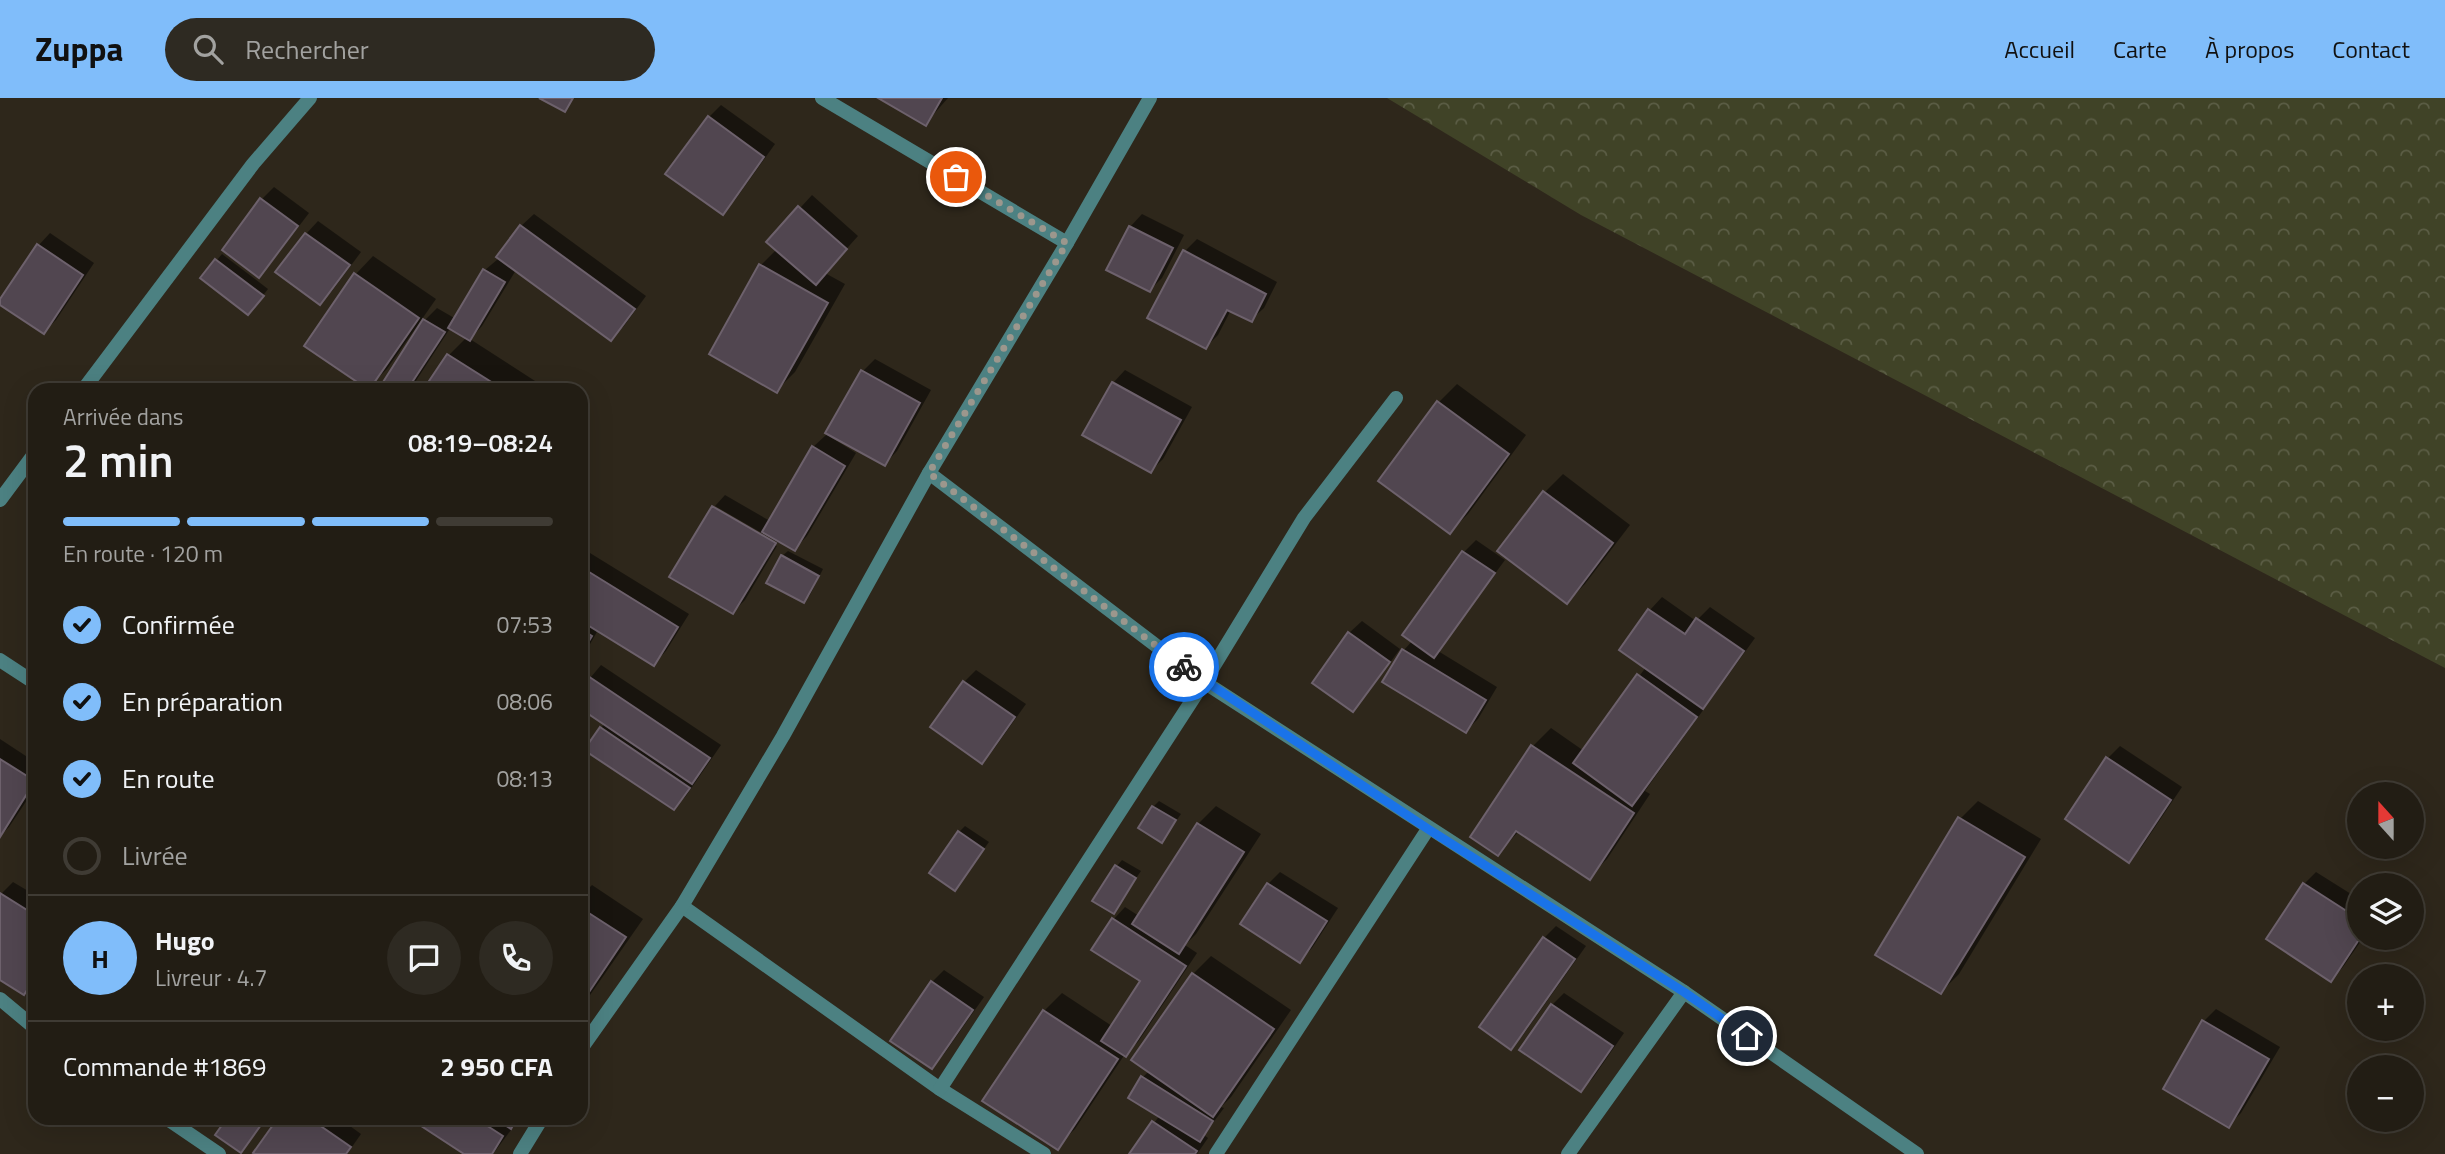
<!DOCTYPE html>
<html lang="fr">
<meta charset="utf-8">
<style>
:root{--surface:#221d14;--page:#2e2a22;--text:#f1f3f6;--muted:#a2a2a0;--line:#3f3b34;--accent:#80bdfa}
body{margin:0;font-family:"Titillium Web",sans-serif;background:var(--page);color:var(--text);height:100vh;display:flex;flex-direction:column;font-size:26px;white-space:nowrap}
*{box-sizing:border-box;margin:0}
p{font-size:23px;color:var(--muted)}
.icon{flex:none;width:38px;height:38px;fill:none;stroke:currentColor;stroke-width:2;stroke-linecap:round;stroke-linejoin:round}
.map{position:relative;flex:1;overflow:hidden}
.side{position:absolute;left:28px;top:285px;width:560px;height:742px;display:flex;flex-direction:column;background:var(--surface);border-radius:21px;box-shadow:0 7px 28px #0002,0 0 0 2px var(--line)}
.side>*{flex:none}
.needle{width:46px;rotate:339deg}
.fabs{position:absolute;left:2347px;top:684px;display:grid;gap:14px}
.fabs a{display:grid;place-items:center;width:77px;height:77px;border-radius:50%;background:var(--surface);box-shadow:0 7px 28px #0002,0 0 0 2px var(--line);font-size:35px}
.pin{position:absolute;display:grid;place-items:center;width:60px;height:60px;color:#fff;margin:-30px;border:4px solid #fff;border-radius:50%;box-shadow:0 2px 7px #0007}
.courier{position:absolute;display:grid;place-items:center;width:70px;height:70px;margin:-35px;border:5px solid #1a73e8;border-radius:50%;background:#fff;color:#222;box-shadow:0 2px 9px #0007}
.headline em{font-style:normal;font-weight:600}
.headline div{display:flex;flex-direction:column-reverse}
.headline{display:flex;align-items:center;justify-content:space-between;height:119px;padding:0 35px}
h1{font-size:46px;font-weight:600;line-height:52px}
.bar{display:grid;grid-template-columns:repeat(4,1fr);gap:10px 7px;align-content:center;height:84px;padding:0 35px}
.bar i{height:9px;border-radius:5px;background:var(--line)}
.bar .on{background:var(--accent)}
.bar p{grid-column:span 4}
.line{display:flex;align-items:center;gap:18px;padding:0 35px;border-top:2px solid var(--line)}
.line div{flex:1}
.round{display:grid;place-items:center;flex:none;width:74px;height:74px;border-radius:37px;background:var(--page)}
ol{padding:0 35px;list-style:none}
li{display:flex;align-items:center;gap:21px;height:77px}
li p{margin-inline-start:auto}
li .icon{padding:7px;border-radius:50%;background:var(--accent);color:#111;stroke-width:4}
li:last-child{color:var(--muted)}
li i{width:38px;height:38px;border:4px solid var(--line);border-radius:50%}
header{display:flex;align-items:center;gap:42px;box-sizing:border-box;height:98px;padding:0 35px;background:var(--accent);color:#111}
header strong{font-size:33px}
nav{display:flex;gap:38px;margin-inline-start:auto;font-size:24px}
.search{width:490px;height:63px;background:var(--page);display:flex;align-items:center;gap:18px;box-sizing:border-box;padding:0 24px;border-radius:38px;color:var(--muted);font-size:26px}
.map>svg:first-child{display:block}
.forest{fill:url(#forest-crowns)}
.shadow{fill:#0007}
.building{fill:#514650;stroke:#6d616c;stroke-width:2}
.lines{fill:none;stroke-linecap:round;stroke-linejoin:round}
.street{stroke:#4c8182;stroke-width:14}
.done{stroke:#9c978d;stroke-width:7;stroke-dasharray:0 12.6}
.route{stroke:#1a73e8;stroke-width:9}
</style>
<header>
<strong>Zuppa</strong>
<div class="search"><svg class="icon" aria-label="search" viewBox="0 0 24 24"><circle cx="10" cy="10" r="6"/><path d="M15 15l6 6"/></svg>Rechercher</div>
<nav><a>Accueil</a><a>Carte</a><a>À propos</a><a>Contact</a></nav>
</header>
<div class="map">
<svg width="2445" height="1056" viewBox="0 0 2445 1056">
<defs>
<pattern id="forest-crowns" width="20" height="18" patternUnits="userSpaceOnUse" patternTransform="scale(1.75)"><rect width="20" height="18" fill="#404327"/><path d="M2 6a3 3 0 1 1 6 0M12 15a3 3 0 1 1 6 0" fill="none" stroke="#5b5d45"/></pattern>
</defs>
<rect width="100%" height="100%" fill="#2e271b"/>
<polygon class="forest" points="1387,0 2445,0 2445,570 1581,117"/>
<g class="shadow">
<polygon points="881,0 948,0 925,26"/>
<polygon points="721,7 775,46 735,102 722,114 709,19"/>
<polygon points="274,89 309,115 271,165 259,178 262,101"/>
<polygon points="812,97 858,138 825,175 845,186 795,274 777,292 761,167 777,151 769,144"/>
<polygon points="534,116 646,198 624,228 611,241 516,172 482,228 470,241 549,292 425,292 449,257 467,239 451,229 410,292 380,292 423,224 437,210 456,221 485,172 498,161 521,128"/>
<polygon points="1142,116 1184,137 1162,180 1150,192 1130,129"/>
<polygon points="318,123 361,154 332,193 320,205 278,174 306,136"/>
<polygon points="50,135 94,165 56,222 44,234 0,205 38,148"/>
<polygon points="1197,141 1277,184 1264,210 1251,222 1231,212 1218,237 1206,249 1185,153"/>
<polygon points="222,156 268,191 254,209 202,180"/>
<polygon points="373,158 436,201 387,271 369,289 355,177"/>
<polygon points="875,261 931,292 897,353 885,366 833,337 832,340 856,355 807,438 795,451 781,442 779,445 715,408 725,397 770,423 813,349 826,337 863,273"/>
<polygon points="1125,272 1192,309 1163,361 1151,373 1113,285"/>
<polygon points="1457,286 1526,337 1468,416 1450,434 1439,304"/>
<polygon points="1563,376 1630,427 1585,486 1567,504 1499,453 1545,394"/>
<polygon points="714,408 714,411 777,448 745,502 733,514 672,479"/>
<polygon points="1476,442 1505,462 1438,553 1497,589 1478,621 1466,633 1385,583 1404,552 1413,542 1464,454"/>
<polygon points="788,453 823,471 810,497 804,503 782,458"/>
<polygon points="590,455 689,516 666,553 654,566 598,532 581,562 581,465"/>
<polygon points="1662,499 1696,523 1710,509 1755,540 1645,693 1650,696 1607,761 1589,779 1519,733 1498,756 1533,648 1551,630 1584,653 1646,569 1622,552 1650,512"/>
<polygon points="1362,523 1400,551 1365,599 1353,612 1349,535"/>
<polygon points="601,567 721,647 686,698 674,710 601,630 605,625 581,609 581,591"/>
<polygon points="976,572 1026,606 994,651 982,664 964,584"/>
<polygon points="0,641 35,664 35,690 9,729 0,738"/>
<polygon points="2120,648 2182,689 2141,750 2129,762 2108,660"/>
<polygon points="1159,703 1181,716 1162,743 1153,709"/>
<polygon points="1978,703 2041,741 1959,876 1941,894 1960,721"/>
<polygon points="1216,708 1261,736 1196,836 1185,847 1197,855 1138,944 1125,956 1075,1031 1057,1049 1044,913 1062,895 1112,928 1142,882 1113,822 1125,809 1139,818 1198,726"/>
<polygon points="965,728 989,744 955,791 959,734"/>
<polygon points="1122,762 1141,773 1113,814 1117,768"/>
<polygon points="1280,774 1338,810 1312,850 1300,863 1268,786"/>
<polygon points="2316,774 2359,801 2359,840 2363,840 2343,869 2331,882 2304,786"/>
<polygon points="13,784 35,797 35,883 23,895 0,880 0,797"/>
<polygon points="592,787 643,821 581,910 581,798"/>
<polygon points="1556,828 1586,848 1523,937 1511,949 1544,840"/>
<polygon points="1211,858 1291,912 1231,999 1221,1009 1224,1010 1204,1037 1208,1040 1197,1056 1131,1056 1160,1017 1142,980 1149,973 1133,962 1193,876"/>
<polygon points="944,872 984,899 944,956 932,968 932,884"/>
<polygon points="1564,895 1624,935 1593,980 1581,992 1552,907"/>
<polygon points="2216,911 2280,949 2241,1015 2228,1028 2204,923"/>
<polygon points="229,1020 268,1020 241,1053"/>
<polygon points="280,1020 339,1020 361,1036 347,1056 258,1056"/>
<polygon points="412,1020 520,1020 493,1056 467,1056"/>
</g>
<g class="building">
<polygon points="539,0 573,0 565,14"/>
<polygon points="878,0 942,0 926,28"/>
<polygon points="708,18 764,59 723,117 665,76"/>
<polygon points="260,100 298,128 259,180 222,152"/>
<polygon points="798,108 847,151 816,187 766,144"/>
<polygon points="520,127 635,211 611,243 496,159"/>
<polygon points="1129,128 1173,150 1150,194 1106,172"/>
<polygon points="305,135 350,167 320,207 275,174"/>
<polygon points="37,146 83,177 44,236 0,207 0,201"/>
<polygon points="1183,152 1266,196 1252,224 1227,212 1206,251 1147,220"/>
<polygon points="215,161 264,198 248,217 200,180"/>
<polygon points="759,166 828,205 777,295 709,256"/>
<polygon points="483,171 505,184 470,243 448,230"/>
<polygon points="354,175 419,220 369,292 304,248"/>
<polygon points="423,221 445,234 407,292 378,292"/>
<polygon points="447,256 504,292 423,292"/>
<polygon points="861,272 920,305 885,368 825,335"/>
<polygon points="1112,284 1181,322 1151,375 1082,337"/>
<polygon points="1437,303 1509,356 1450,436 1378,383"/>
<polygon points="812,348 845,368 795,453 762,434"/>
<polygon points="1543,393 1613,445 1567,506 1497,453"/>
<polygon points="712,408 776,445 733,516 669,479"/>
<polygon points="1462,453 1495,475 1434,560 1402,537"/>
<polygon points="781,457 819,478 804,505 766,485"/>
<polygon points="581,469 678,529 654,568 581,523"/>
<polygon points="1648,511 1685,536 1696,520 1744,553 1703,611 1619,552"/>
<polygon points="581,531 592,538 581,556"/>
<polygon points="1348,534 1390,564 1353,614 1312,585"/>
<polygon points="1402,551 1486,602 1466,635 1382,584"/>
<polygon points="1637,576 1697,619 1632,708 1573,665"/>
<polygon points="588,578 710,660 692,686 581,611 581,588"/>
<polygon points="963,583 1015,619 982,666 930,629"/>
<polygon points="600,629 690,690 674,712 584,652"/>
<polygon points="1531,647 1634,715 1590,782 1516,733 1498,758 1470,739"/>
<polygon points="2106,659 2171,702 2129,765 2065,721"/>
<polygon points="0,661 35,683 0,739"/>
<polygon points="1152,708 1176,722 1162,745 1138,730"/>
<polygon points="1958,719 2025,759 1941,896 1875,857"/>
<polygon points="1197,725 1244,754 1179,856 1132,826"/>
<polygon points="958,733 984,751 955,793 929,775"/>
<polygon points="1115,767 1136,780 1114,816 1092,803"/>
<polygon points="1267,785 1327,823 1300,865 1240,826"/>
<polygon points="2303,785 2359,821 2360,840 2331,884 2266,841"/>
<polygon points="0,795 35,817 35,879 24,897 0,882"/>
<polygon points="581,810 626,839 581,906"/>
<polygon points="1112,820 1186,868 1126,959 1101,943 1140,883 1091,852"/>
<polygon points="1543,839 1575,861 1511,952 1479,929"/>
<polygon points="1192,875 1274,931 1213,1019 1131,962"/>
<polygon points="931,883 973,912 932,971 890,943"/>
<polygon points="1551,906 1613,948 1581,994 1519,952"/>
<polygon points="1043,912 1118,961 1058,1052 982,1003"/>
<polygon points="2202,922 2269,961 2229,1030 2163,991"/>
<polygon points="1141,978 1213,1023 1200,1044 1128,1000"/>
<polygon points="227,1020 266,1020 241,1055 215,1037"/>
<polygon points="278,1020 309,1020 351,1049 346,1056 255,1056 253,1055"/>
<polygon points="409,1020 475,1020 503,1038 492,1056 464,1056"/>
<polygon points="494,1020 517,1020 511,1031"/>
<polygon points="1152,1023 1197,1053 1195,1056 1129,1056"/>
</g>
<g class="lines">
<g class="street">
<polyline points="822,0 1067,145"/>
<polyline points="83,292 253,66 310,0"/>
<polyline points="929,375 1204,584 1684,894 1917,1056"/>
<polyline points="0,402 35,355"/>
<polyline points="0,562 35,585"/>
<polyline points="682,808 940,991 1044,1056"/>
<polyline points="0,901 35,930"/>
<polyline points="581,951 682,808 783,638 929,375 1067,145 1150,0"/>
<polyline points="940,991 1204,584 1304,420 1396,300"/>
<polyline points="166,1020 219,1056"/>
<polyline points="520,1056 542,1020"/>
<polyline points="1216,1056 1428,731"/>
<polyline points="1568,1056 1684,894"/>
</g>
</g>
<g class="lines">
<polyline class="done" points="956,79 1067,145 929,375 1184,569"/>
<polyline class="route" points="1184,569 1428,731 1684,894 1747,938"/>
</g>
</svg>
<div class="fabs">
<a><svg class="needle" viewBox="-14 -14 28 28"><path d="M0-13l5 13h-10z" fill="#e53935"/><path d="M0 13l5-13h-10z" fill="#a2a2a0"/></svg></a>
<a><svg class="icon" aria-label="layers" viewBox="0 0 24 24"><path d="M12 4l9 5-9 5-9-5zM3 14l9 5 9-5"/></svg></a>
<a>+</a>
<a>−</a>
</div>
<div class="pin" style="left:956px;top:79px;background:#ea580c"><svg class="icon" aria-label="bag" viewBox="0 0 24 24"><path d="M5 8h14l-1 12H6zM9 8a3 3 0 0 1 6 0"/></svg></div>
<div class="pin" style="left:1747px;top:938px;background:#1f2937"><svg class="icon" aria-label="home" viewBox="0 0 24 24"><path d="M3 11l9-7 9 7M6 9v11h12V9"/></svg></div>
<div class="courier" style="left:1184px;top:569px"><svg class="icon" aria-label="bike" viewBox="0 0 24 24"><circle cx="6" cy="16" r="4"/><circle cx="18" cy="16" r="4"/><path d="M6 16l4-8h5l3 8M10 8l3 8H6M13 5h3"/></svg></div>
<section class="side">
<div class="headline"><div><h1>2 min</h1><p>Arrivée dans</p></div><em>08:19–08:24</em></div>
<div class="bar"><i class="on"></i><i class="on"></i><i class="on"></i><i></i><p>En route · 120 m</p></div>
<ol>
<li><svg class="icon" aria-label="check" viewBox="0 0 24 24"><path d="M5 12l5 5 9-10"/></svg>Confirmée<p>07:53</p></li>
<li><svg class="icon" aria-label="check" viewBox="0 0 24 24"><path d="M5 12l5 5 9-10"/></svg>En préparation<p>08:06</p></li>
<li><svg class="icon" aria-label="check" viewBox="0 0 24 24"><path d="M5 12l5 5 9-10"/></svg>En route<p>08:13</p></li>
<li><i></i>Livrée</li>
</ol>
<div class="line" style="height:126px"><b class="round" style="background:var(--accent);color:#111">H</b><div><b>Hugo</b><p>Livreur · 4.7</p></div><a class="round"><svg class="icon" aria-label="chat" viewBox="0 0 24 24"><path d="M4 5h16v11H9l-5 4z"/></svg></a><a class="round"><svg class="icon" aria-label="phone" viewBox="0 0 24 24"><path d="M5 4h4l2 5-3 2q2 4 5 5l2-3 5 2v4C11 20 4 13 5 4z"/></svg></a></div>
<div class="line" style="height:91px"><div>Commande #1869</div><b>2 950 CFA</b></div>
</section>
</div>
